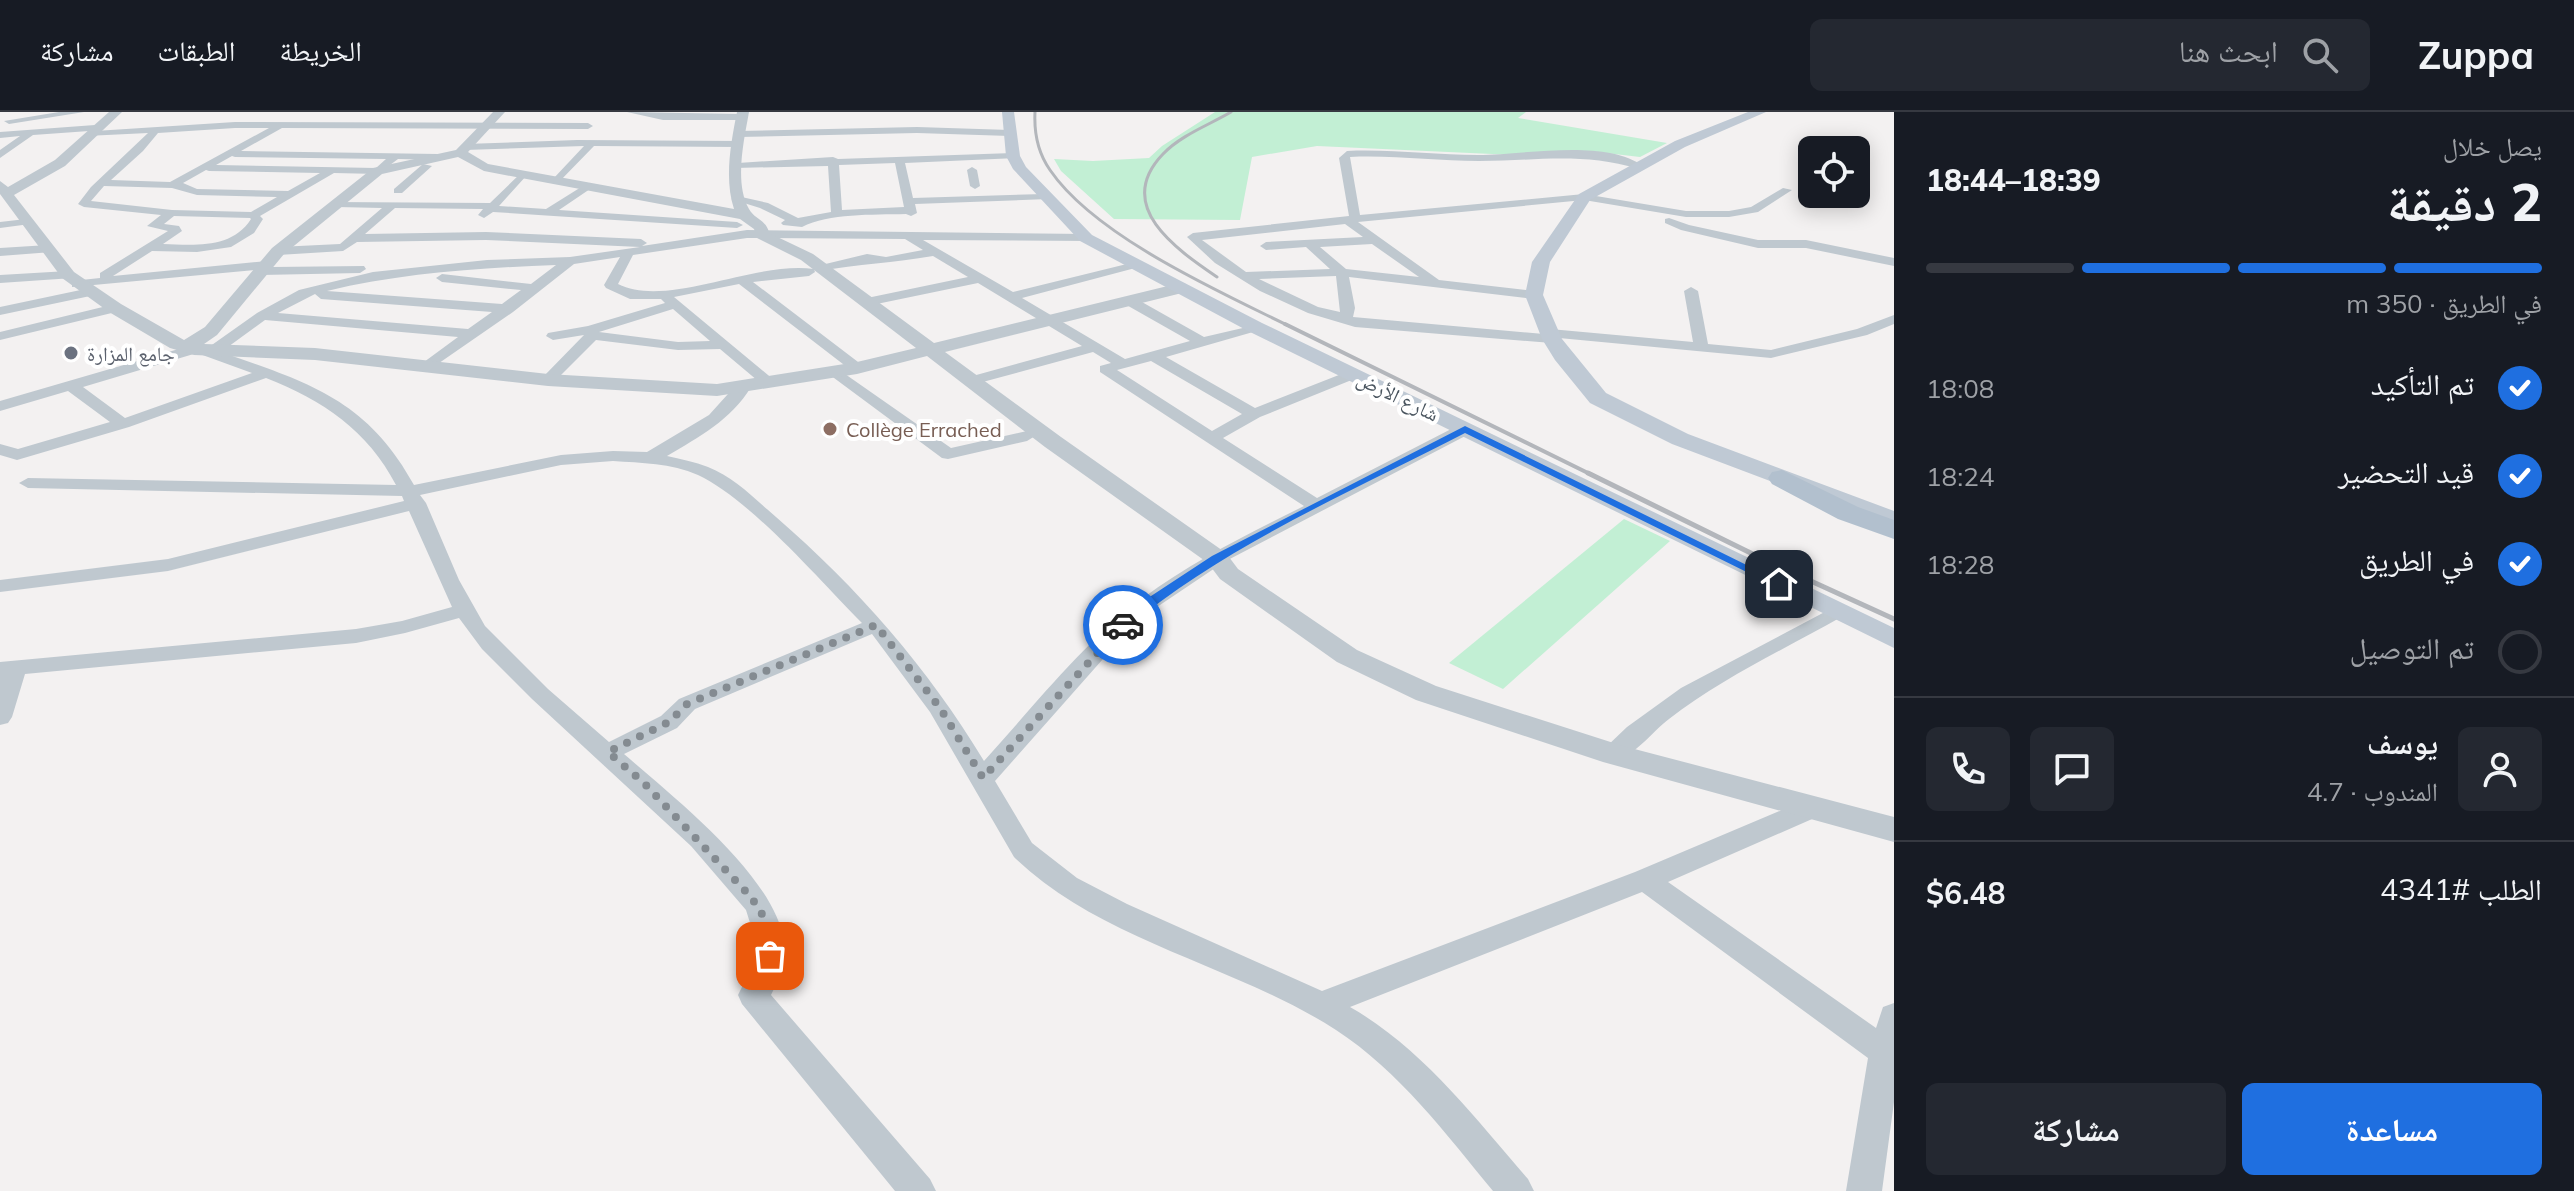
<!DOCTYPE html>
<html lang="ar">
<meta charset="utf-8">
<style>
:root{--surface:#171b24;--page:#242831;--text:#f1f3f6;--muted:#9ea1a6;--line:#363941;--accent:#1f6fe0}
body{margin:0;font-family:Mulish,"Noto Naskh Arabic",sans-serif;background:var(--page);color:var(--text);direction:rtl;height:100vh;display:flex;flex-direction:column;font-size:30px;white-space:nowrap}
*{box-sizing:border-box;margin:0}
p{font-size:26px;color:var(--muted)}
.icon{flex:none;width:44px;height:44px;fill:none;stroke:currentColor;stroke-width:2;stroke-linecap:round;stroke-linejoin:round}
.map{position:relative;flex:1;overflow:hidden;direction:ltr}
.panel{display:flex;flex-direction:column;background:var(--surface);width:680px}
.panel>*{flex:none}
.controls{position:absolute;left:1798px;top:24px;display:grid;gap:16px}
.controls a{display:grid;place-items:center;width:72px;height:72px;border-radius:12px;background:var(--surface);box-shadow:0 4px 20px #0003;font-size:40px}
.pin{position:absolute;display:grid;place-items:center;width:68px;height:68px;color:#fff;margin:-34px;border-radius:16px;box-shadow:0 4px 12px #0006}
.courier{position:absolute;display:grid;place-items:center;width:80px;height:80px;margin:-40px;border:6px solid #1f6fe0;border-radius:50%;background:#fff;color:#222;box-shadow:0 2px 10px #0007}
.head em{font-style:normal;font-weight:800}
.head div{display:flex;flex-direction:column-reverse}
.head{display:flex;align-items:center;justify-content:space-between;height:136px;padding:0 32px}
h1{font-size:52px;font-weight:800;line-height:60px}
.bar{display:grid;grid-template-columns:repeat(4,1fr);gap:12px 8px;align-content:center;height:96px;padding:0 32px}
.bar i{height:10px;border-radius:6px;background:var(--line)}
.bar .active{background:var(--accent)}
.bar p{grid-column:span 4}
.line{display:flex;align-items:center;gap:20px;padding:0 32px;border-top:2px solid var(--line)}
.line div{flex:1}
.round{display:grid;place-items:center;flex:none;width:84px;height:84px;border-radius:12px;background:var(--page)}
ol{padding:0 32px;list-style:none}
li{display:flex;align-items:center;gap:24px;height:88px}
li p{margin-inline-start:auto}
li .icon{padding:8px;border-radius:50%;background:var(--accent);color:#fff;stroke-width:4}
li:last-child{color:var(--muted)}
li i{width:44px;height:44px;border:4px solid var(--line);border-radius:50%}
.primary-button{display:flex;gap:16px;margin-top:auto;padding:16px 32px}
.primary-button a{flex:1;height:92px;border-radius:12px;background:var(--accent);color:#fff;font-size:32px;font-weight:800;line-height:92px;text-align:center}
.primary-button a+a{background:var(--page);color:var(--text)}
header{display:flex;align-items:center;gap:48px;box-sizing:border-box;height:112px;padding:0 40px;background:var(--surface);border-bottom:2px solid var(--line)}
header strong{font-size:38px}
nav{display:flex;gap:44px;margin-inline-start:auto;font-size:28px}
.search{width:560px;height:72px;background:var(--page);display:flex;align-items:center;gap:20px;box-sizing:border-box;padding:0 28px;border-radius:12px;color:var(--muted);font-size:30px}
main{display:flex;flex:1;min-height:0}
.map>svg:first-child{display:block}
.green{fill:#c2efd4}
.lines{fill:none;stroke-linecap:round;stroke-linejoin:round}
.minor{fill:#bfc8cf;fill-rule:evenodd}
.tertiary{fill:#bfc8cf;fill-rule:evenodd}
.secondary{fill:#bfc9d4;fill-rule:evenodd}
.primary{fill:#b2c0ce;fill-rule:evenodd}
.rail-far2{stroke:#b3b6bb;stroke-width:3}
.rail-far1{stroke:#b3b6bb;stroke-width:4}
.rail{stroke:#b3b6bb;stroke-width:5}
.route{fill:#1f6fe0}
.done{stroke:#848b91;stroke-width:8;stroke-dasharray:0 14.4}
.worship-dot{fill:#6b7280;stroke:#fff;stroke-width:3}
.education-dot{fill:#8d6e63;stroke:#fff;stroke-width:3}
.labels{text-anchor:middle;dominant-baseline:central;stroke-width:8;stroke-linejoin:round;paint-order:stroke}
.far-worship-label{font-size:20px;fill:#5b616d;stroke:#fff;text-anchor:start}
.far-street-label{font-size:20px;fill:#49545e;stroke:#fff}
.far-education-label{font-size:20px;fill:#785e54;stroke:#fff;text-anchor:start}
</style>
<header>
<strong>Zuppa</strong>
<div class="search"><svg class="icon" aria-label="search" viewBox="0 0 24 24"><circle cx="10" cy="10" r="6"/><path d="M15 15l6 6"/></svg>ابحث هنا</div>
<nav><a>الخريطة</a><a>الطبقات</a><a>مشاركة</a></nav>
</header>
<main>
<section class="panel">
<div class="head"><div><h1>2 دقيقة</h1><p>يصل خلال</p></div><em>18:39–18:44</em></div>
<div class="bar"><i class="active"></i><i class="active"></i><i class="active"></i><i></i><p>في الطريق · 350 m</p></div>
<ol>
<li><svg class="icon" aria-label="check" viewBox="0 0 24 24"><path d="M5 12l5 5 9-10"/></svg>تم التأكيد<p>18:08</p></li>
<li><svg class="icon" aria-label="check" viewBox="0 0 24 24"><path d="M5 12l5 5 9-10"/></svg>قيد التحضير<p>18:24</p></li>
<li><svg class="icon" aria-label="check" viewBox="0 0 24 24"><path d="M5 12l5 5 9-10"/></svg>في الطريق<p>18:28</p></li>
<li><i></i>تم التوصيل</li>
</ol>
<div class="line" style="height:144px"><a class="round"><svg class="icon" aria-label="person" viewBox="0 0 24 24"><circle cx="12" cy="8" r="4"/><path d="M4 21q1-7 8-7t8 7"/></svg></a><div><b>يوسف</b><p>المندوب · 4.7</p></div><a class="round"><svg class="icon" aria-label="chat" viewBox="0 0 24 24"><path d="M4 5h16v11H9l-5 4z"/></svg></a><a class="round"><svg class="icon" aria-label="phone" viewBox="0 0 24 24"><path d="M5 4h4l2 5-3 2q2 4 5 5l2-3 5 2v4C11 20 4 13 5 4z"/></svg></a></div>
<div class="line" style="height:104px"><div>الطلب #4341</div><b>$6.48</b></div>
<div class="primary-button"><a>مساعدة</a><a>مشاركة</a></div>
</section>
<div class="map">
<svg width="1894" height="1079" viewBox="0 0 1894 1079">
<rect width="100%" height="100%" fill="#f3f1f1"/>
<g class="green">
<polygon points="1215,0 1526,0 1518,6 1667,31 1640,45 1589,39 1514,43 1317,34 1252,45 1240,108 1114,107 1061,59 1054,47 1093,49 1149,46 1162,34"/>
<polygon points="1624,407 1670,429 1503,577 1449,551"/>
</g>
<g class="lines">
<g class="minor">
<polygon points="59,0 84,0 9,12 4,9"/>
<polygon points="627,0 742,2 747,5 742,8 663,8"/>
<path d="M235,10l353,1 5,3 -5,3 -306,-1 -41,23 197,3 5,3 -5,3 -40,-1 -20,15 -44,-1 -74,43 3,3 -9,14 -23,14 -34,5 -45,-1 -39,25 154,-15 4,1 1,5 92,-1 2,3 -6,4 -99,2 -6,-5 -183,17v-6l28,-3v-5l68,-42 -21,-5 14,-11 -77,-8 -6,-3 13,-17 57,-54 -62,3 3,-5 -56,4 -33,23v-8l20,-14 -20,2v-6l95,-7 5,3 -5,3zM235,16h34l-99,54 -59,-2 32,-29 15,-18zM232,44l3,1 151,2 -10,9 -160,-3zM206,58l3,1 111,2 -32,18 -91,-2 -14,-6zM104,74l68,2 25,7 80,2 -26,15 -79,-2 -81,-9zM174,104l76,2 1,1c-19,30 -56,26 -88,25l19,-13 -3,-5 -15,-2z"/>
<polygon points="917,15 1010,18 1015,21 1010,24 917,21 738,25 733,22 738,19"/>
<polygon points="577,28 738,29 743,32 738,35 594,34 557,72 553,71 553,67 584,34 465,38 460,35 465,32"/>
<path d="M1347,39c44,-2 87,4 131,4 46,0 127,-17 165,11l-5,3c-55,-17 -102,-8 -159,-8 -43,0 -86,-6 -129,-4l10,58 224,-21 102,17h43l22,-4 32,-19 9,2 -34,22 -29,5h-43l-102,-17 -226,22 81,58 95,11 7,4 -7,4 -185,-22 6,31 -2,9 191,17 6,-5 143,13 -9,-51 7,-4 7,4 10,53 63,6 86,-21 37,-14v9l-27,11 -96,23 -212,-20 -7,5 -197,-16 -47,-14 -48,-22 -45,-28 -28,-26 6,-4 156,-17 -10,-58zM1345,112l18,13 -97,5 -6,4 6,4 40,-3 24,22 -84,3 -44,-32zM1372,132l47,33 -73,-8 -26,-22zM1336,164l4,36 -22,-5 -59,-28z"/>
<path d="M1013,41l5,3 -1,2 -112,5 8,35 131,-4 5,3 -1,2 -133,5 2,9 -6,3 -5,-2c-34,1 -77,-1 -104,13l-19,-2 -2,-2 4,-3 -25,-12 -29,-9 6,-3 31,7 30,15 33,-6 -3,-46 -94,2v-4l4,-1 95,-6 5,2zM895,51l9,44 -62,3 -3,-45z"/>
<polygon points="423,52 432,54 402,81 394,81 394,77"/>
<polygon points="972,55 977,58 980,74 975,77 970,74 967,58"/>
<path d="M522,60l5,3 -28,31 47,3 40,-25 5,3 -1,2 -31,21 178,12 6,3 -6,3 -244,-16 -9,6 -6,-3 5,-6 -88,-1 -30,26 121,-2 155,7 6,4 -5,3 105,-16 339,4 6,4 -2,3 -167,-1 90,52 126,-31v6l-117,31 103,61 65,-18 -67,-38v-6h10l71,40 56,-13v6l-94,27 89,51 94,-37h10v6l-99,40 -37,21 94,60 142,-73h12l2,4 -2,4 -247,129 -67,45 -39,35 -123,139 37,62 45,35 50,26 195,87 313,-119 166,-70 9,-2 9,2 4,7 -4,7 -151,66 208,146 7,-21 11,-4v99l-12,89h-36l22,-133 -226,-166 -292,115c72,41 125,111 178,172l6,12h-41c-47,-57 -94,-120 -157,-161 -102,-66 -234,-88 -322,-173l-84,-145 -58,-78 -177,75 -18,19 -53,26c48,42 152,123 160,188 2,20 -4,35 -13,53l159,184 6,12h-41l-153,-187 -4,-9 16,-32 1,-24 -9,-29 -55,-64 -159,-147 -50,-50 -23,-31 -54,15 -49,10 -331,31 -13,43 -4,6 -8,2v-63l356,-33 46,-8 50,-14 -43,-96 -241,60 -168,21v-12l168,-21 236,-58 -2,-5 -374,-8 -9,-5 9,-5 368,7c-28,-54 -73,-85 -130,-107l-137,49 -112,33 -17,-5v-11l18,5 92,-27 -42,-31 -68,20v-10l189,-55 20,1 48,-34 42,-23 74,-18 114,-12 83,-3 70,-10 -154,-7 -129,2 -14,9 -65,4 -6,-4 6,-4 62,-3 42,-36 -45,-1 -6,-3 2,-2 157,1zM747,126l158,1 18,11 -37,7 -19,-3 -54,13 6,4c39,-7 75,-8 114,-15l35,21 -101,21 -7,4 7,4 111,-23 104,63 -113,31v6h10l114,-31 18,11 -11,3v6l204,134c-56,28 -111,55 -161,92 -60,45 -109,108 -159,163 -56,-93 -126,-173 -208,-244 -21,-18 -42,-40 -68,-50 -13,-5 -28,-8 -41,-11 32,-19 64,-36 84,-69l-2,-3h-12l-28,31 -62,37 -34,-1 -52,4 -147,30c-47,-86 -107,-103 -193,-133l44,-32 193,17 -34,25 -3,3 8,5 84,-58 61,-48 46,-7 -16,28 2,3 24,11h31l4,4 -77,23 -40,7 -2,3 7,4 31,-5 -41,42v6h10l43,-43 82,10 42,-1 44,37h10v-6l-100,-83 65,-13 113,87h10v-6l-109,-83 56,-6 6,-4 -1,-3c-57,-9 -147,40 -196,15l15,-29zM556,153l-25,19 -89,-10 -6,4 6,4 79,8 -19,14 -175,-13c75,-18 152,-23 229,-26zM315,182l6,5 171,13 -24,17 -190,-16zM673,197l37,32 -32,1 -79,-10zM197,241l55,20 -127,45 -42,-31zM1151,249l91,53 -30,17 -95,-61zM613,349c28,2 58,2 85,14 53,25 121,105 164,148l-183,76 -18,17 -52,26 -61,-53 -63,-63 -26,-46 -33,-77 -6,-8 141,-30z"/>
<polygon points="1669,106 1689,113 1758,128 1806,128 1894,146 1894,154 1806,136 1758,136 1681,118 1665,111 1665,107"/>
<polygon points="26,107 32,110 30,112 0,116 0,110"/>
<polygon points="48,133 52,134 52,140 0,144 0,136"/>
<polygon points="68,159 73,160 73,166 0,171 0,163"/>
<polygon points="90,176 97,180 95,183 0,203 0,195"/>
<polygon points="115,192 122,196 120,199 0,228 0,220"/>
<polygon points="835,255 951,336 1027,319 1035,324 1027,329 948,347 942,346 830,263 830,257"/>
<path d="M1836,494l7,2 4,4 -4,4c-58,33 -121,62 -174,103 -18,13 -41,47 -64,41l-3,-6 3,-6 22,-21 54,-39z"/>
</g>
<path class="tertiary" d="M109,0h13l-57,54 -51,29 60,77 47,32 63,36 21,-13 67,-79 101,-80 83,-18 37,-38h12l-37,40 20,12 246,45c-10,-30 -3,-67 3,-97h12c-5,28 -15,71 0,97 6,11 18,11 20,24l44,21 121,89 246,-60 6,1 2,4 -2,4 -241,60 116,85 165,116 12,16 119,81 79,36 187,60 271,71v25l-291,-80 -187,-62 -79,-38 -117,-83 -12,-16 -163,-116 -118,-91 -70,18 -140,22 -169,-10 -233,-26 -121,-5 -24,-7 -61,-36 -47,-34 -62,-84v-13l8,6 47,-27zM458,45l26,14 256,48 14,10 3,9 44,22 115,88 -59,14 -140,22 -169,-10 -233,-26 -111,-4 13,-9 67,-81 98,-80z"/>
<g class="secondary">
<polygon points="1002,0 1014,0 1020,44 1026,55 1092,123 1262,211 1894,516 1894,536 1248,219 1080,129 1013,57 1006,44"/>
<polygon points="1748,0 1766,0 1685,35 1590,88 1550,150 1543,183 1562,227 1606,281 1688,322 1894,399 1894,416 1672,332 1590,291 1555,248 1542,227 1525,183 1532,150 1579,82 1675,29"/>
</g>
<polygon class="primary" points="1782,358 1858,395 1894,408 1894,427 1838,407 1772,372 1768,366 1772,360"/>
<g class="rail-far2">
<path d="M1035,0c-1,20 3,41 15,58 45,66 168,121 239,156"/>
<path d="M1217,165c-41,-28 -104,-71 -54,-123 18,-19 46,-29 68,-42"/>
</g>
<polyline class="rail-far1" points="1285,212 1592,363"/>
<polyline class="rail" points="1588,361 1769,450 1894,507"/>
</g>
<path class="route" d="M1465,314l320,158 -10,2 -310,-153c-112,58 -241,113 -337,194l-11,-2 28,-25 67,-44z"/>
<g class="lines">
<polyline class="done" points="770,844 762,802 751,785 644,671 608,640 669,610 687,592 876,513 940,596 983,666 1123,513"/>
</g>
<circle class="worship-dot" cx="71" cy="241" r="8"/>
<circle class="education-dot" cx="830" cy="317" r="8"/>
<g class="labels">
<g class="far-worship-label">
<text x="87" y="241">جامع المزارة</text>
</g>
<g class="far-street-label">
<text transform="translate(1398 284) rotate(26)">شارع الأرض</text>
</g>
<g class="far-education-label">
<text x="846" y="317">Collège Errached</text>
</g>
</g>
</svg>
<div class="controls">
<a><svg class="icon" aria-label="locate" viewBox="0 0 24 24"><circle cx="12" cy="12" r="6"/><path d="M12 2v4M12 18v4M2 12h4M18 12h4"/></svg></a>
</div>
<div class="pin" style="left:770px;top:844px;background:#ea580c"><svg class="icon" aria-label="bag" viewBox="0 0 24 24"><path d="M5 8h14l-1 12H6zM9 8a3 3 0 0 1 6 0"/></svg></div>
<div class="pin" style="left:1779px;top:472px;background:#1f2937"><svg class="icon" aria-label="home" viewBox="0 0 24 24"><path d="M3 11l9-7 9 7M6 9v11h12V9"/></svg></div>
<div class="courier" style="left:1123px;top:513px"><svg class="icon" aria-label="car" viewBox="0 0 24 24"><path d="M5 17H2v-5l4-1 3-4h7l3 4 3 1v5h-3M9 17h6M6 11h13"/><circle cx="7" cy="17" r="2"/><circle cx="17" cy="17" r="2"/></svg></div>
</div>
</main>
